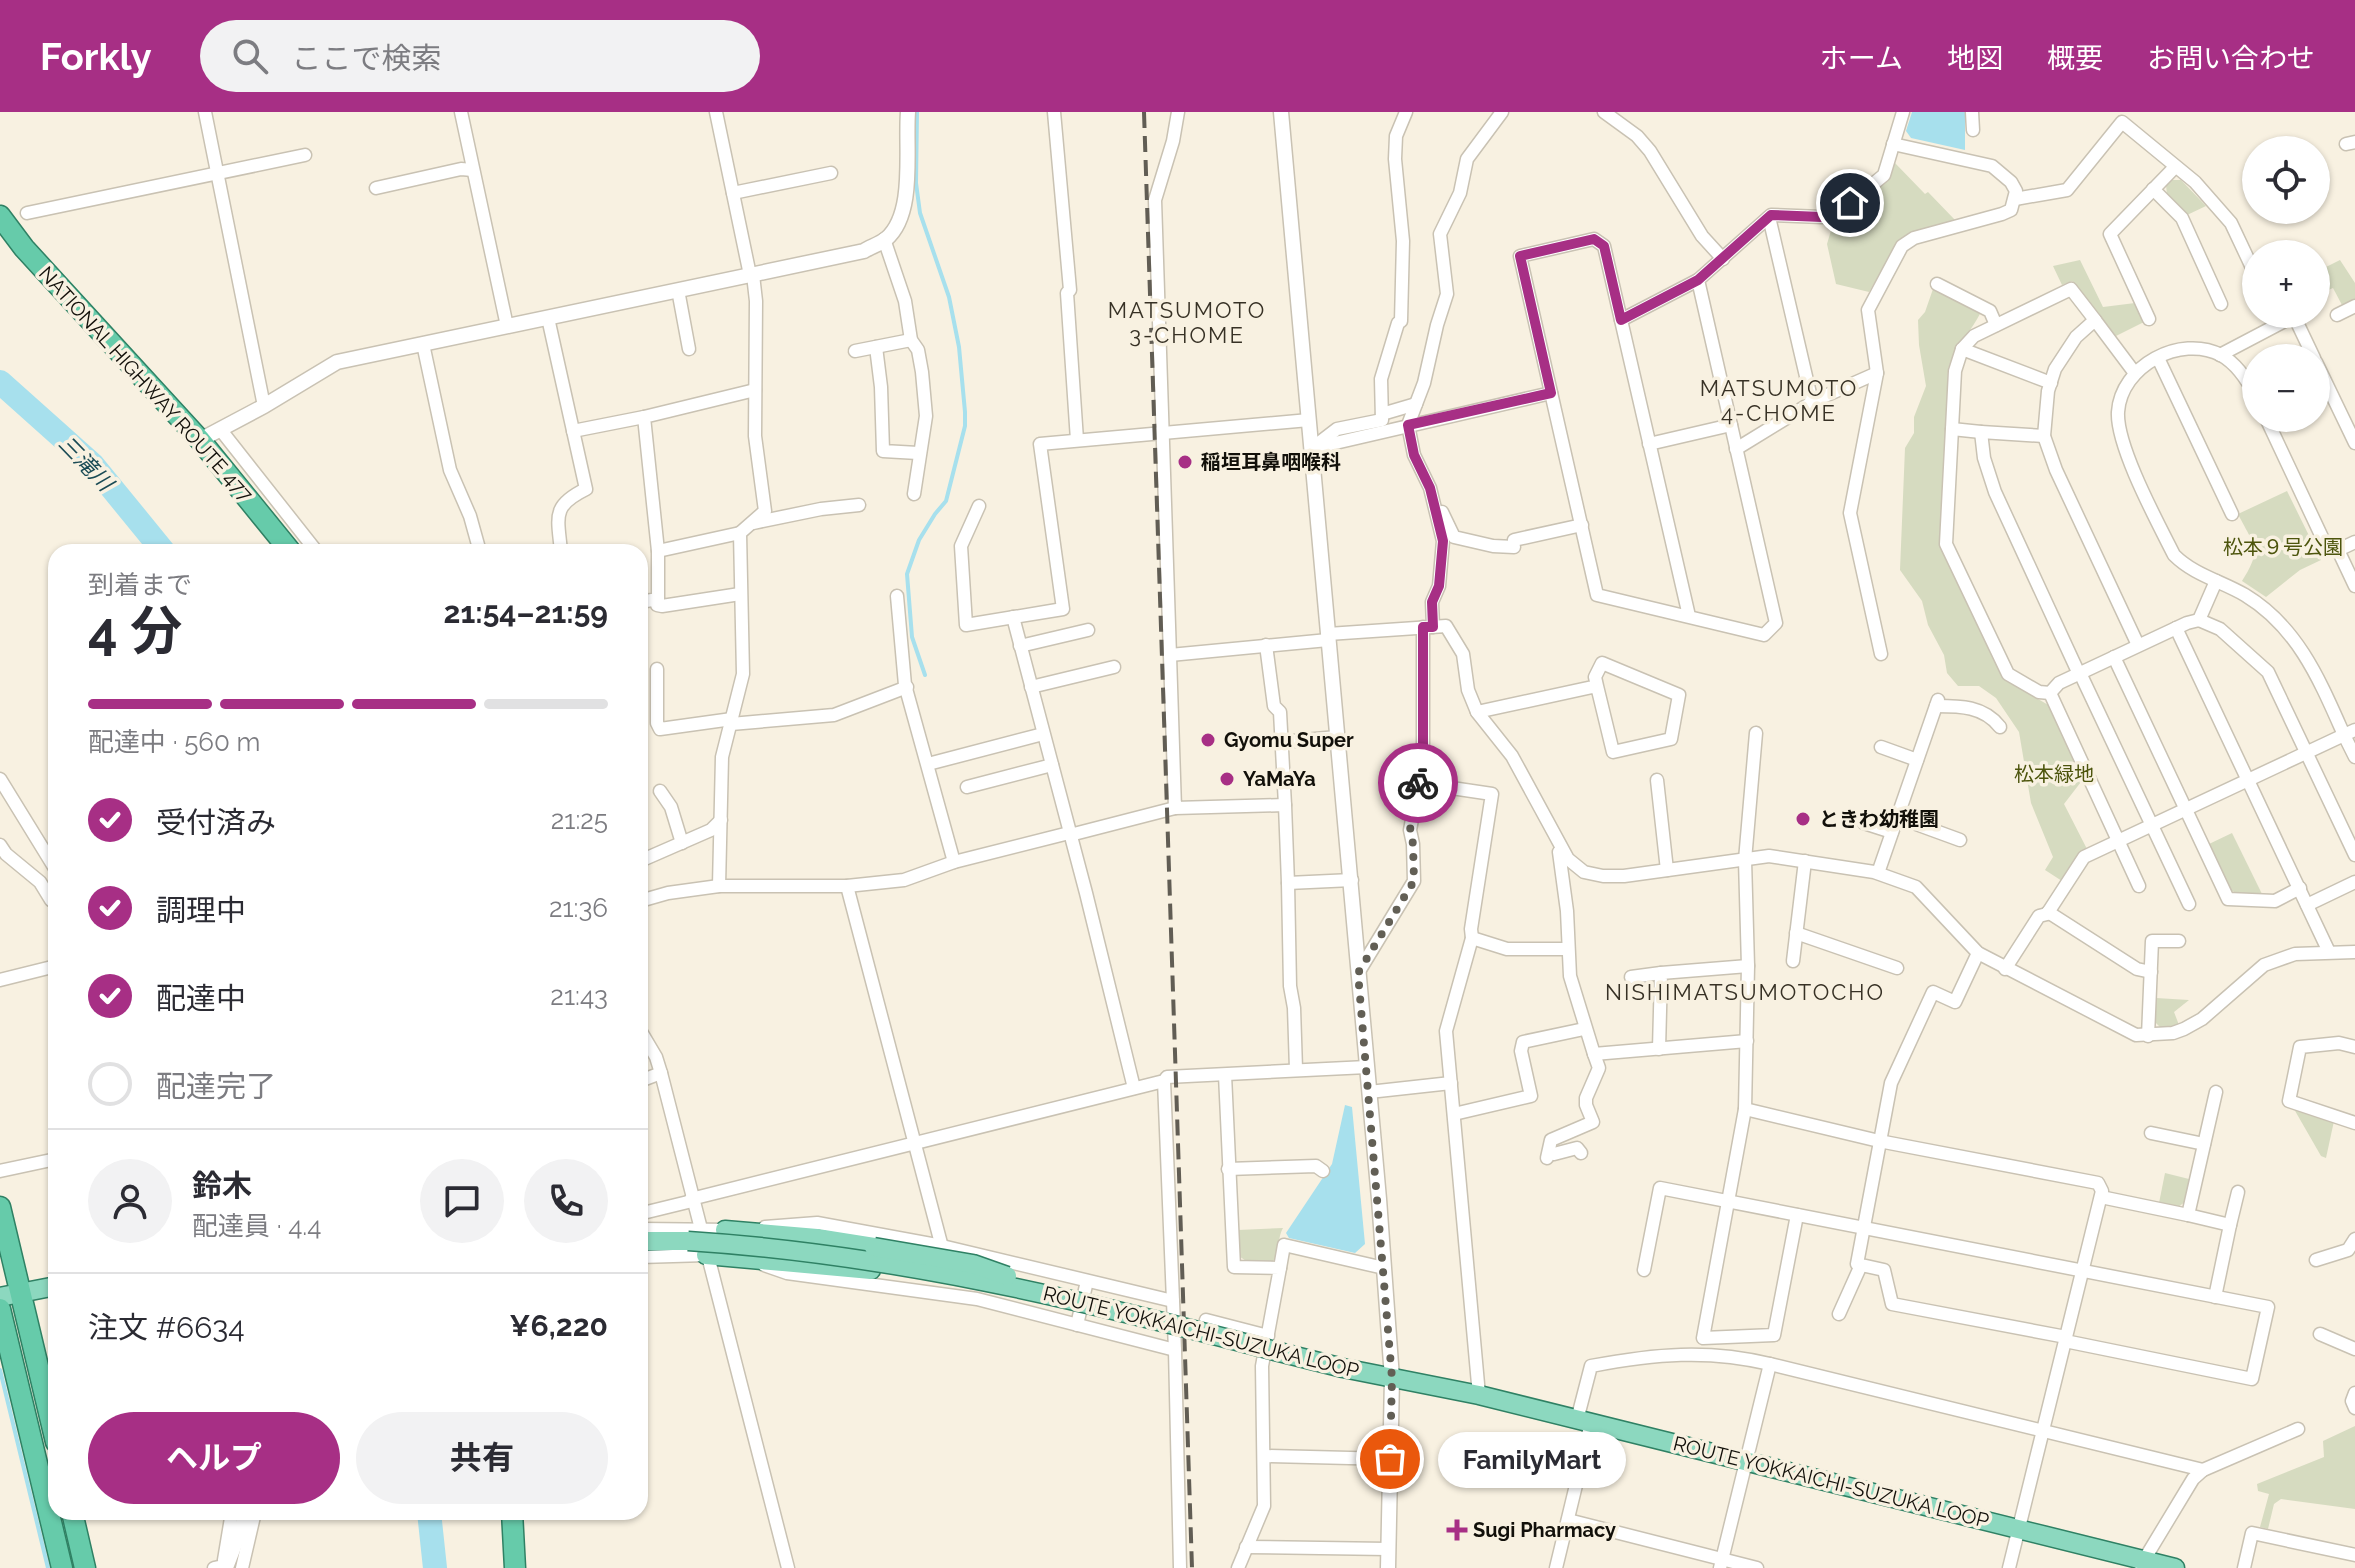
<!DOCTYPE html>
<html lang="ja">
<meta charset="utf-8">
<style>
:root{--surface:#fff;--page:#f2f2f3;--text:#2b2b33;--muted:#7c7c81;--line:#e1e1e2;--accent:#a72f85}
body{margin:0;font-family:Raleway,"Noto Sans JP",sans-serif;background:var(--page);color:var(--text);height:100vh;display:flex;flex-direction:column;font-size:30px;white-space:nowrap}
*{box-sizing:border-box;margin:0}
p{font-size:26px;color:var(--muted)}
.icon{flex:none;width:44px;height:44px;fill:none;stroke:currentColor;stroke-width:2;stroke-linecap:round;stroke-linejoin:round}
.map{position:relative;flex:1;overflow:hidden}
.sheet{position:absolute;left:48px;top:432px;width:600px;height:976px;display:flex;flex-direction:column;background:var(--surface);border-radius:24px;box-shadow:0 2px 6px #0004}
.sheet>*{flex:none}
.fabs{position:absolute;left:2242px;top:24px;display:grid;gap:16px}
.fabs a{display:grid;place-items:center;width:88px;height:88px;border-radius:50%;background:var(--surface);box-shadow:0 2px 6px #0004;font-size:40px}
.pin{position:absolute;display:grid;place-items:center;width:68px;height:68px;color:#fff;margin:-34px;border:4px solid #fff;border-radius:50%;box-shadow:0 2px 8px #0007}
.courier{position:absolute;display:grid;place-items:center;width:80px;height:80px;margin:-40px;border:6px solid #a72f85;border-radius:50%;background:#fff;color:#222;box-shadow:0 2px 10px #0007}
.bubble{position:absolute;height:56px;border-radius:28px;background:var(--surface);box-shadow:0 2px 6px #0004;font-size:26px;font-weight:700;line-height:56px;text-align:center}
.summary em{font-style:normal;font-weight:700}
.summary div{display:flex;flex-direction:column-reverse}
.summary{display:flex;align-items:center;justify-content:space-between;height:136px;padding:0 40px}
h1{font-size:52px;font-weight:700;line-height:60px}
.bar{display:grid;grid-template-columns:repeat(4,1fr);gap:12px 8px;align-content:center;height:96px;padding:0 40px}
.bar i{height:10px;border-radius:6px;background:var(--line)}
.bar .on{background:var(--accent)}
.bar p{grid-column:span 4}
.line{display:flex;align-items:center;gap:20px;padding:0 40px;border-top:2px solid var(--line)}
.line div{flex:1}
.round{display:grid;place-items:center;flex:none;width:84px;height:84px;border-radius:42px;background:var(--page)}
ol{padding:0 40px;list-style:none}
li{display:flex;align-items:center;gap:24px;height:88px}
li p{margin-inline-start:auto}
li .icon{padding:8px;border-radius:50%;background:var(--accent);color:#fff;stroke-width:4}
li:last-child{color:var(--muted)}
li i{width:44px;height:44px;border:4px solid var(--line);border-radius:50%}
.primary-button{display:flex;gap:16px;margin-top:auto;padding:16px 40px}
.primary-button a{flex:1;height:92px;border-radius:48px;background:var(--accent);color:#fff;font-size:32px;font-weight:700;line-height:92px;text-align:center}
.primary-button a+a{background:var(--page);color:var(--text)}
header{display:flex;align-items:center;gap:48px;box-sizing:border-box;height:112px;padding:0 40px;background:var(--accent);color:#fff}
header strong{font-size:38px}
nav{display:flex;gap:44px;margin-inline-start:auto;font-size:28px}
.search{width:560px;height:72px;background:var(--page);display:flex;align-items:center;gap:20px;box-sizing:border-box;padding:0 28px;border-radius:44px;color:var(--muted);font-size:30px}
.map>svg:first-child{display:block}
.green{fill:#d6dbc0}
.water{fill:#a7e0ed}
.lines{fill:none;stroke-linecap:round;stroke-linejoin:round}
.stream{stroke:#a7e0ed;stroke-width:4}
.river{stroke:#a7e0ed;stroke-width:24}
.minor-casing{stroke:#c9c2b3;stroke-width:15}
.tertiary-casing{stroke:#c9c2b3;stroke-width:17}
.primary-casing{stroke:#2f8164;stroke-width:21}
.trunk-casing{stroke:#2f8164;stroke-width:23}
.minor{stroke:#fff;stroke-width:12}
.tertiary{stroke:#fff;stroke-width:14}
.primary{stroke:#8cd8bf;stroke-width:18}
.trunk{stroke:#66cbaa;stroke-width:20}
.rail{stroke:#615d54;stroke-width:4;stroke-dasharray:16 8;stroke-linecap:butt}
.primary-bridge-casing{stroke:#2f8164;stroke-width:21;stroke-linecap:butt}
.primary-bridge{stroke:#8cd8bf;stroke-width:18}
.done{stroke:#625f55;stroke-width:8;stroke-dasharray:0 14.4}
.route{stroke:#a72f85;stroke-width:10}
.poi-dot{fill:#a72f85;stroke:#f8f1e1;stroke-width:3}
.labels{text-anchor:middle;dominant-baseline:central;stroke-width:7;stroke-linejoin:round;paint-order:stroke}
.street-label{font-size:20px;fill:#12100a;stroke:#f8f1e1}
.poi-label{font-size:20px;font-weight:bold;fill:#12100a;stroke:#f8f1e1;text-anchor:start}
.park-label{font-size:20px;fill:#4d550d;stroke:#f8f1e1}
.neighbourhood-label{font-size:22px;letter-spacing:2px;fill:#373125;stroke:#f8f1e1}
.water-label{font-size:22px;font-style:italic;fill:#1a4b55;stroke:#f8f1e1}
</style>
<header>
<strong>Forkly</strong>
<div class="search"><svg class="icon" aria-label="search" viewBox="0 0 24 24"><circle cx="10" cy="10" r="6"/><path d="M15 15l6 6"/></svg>ここで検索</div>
<nav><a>ホーム</a><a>地図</a><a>概要</a><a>お問い合わせ</a></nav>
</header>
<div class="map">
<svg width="2355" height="1456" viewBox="0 0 2355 1456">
<rect width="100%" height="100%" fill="#f8f1e1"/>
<g class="green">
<polygon points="1894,50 1925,82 1928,80 1955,108 1909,121 1899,128 1869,180 1836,172 1827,132 1835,105"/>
<polygon points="2172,68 2181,68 2206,94 2187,103 2167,83 2166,73"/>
<polygon points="2080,148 2103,195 2135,191 2144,210 2116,224 2072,169 2062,173 2053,154"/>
<polygon points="2340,148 2355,171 2355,187 2342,193 2333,176 2326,179 2316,160"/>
<path d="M1933,177l48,23c-10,20 -26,35 -33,57l-7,177 59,126 9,10 41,24 34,72 -20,26 23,45 -7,3 -18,29 -17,-11 8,-13 -22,-54 -12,-71 -23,-34 -17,-12h-21l-11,-13 -3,-18 -16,-30 -6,-24 -22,-31 5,-122 9,-15v-16l12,-31 -7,-41 -1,-25 7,-8z"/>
<path d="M2287,379l34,69 -21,10 -34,27 -24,-16c21,-33 12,-35 -4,-67z"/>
<polygon points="2232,721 2262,782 2237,782 2231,778 2209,732"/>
<polygon points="2156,886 2189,888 2174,900 2179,913 2161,916 2154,909"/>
<polygon points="2294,997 2334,1009 2326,1046 2321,1044"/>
<polygon points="2165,1061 2189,1067 2185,1090 2178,1095 2159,1091"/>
<path d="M1283,1116c-6,10 -3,26 -11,34l-26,-1 -7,-5 -1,-26z"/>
<polygon points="2355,1314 2355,1397 2281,1387 2274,1392 2268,1417 2260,1415 2269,1382 2258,1379 2257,1372 2324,1345 2323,1329"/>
</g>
<g class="water">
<polygon points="1912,0 1965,0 1965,38 1911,26 1906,19"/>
<polygon points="1345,993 1352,995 1365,1132 1355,1141 1289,1126 1286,1121 1332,1052"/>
</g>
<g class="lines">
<g class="stream">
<polyline points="917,0 916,71 920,101 949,185 959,235 965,300 965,314 946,389 935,402 919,428 907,462 912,525 925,563"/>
<polyline points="0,1258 48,1456"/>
</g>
<g class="river">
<polyline points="0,270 93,353 164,440"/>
<polyline points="429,1400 435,1456"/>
</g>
<defs>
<g id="minor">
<polyline points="205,0 264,294"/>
<polyline points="461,0 507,214"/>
<polyline points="716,0 750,163"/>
<polyline points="1054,0 1070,178 1067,181 1077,328"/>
<polyline points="1178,0 1173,29 1155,88 1175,696 1285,693 1288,771 1352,768"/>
<polyline points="1604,0 1637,24 1650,39 1702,124 1723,147"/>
<polyline points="1972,0 1973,18"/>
<polyline points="2346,32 2355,30"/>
<polyline points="376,76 461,57 473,58"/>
<polyline points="2153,77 2182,106 2221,192"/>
<polyline points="733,81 831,61"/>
<polyline points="2015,87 2067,78 2122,10 2195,70 2231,111 2256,164"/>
<polyline points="27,101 305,43"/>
<polyline points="1769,105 1812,290"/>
<polyline points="884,127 905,189 911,228 918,238 922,260 926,304 914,382"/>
<polyline points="1937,172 1990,199 1996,213"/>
<polyline points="678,178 689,237"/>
<polyline points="2337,203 2355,194"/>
<path d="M548,206l38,171c-35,17 -28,28 -25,63"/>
<polyline points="2149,207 2110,122 2175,55"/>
<polyline points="1621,208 1698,168"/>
<polyline points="2095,208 2071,177 1974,224 1962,237 1955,259 1946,432 2008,562 2039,580 2050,581 2139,774"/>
<polyline points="423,232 450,358 470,404 480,440"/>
<polyline points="876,235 881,275 883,339 918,341"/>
<polyline points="1962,237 2051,271"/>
<polyline points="855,239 911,228"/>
<polyline points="2220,243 2294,204 2314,246"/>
<polyline points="2158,246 2232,402"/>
<polyline points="2316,250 2355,331"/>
<polyline points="2134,260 2095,208 2076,225 2055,257 2048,279 2044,324 2056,358 2138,533"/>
<polyline points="1382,302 1416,292"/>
<polyline points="2266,306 2328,438 2338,438"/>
<polyline points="220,317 317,440"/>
<polyline points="1952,317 1981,320"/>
<polyline points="573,319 644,305"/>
<polyline points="2044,324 1981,320 1984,346 1995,380 2079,562"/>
<polyline points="1649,332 1731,313"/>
<polyline points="1318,335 1551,281"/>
<polyline points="1311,337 1337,317 1382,308 1381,267 1398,211 1401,209 1403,129 1395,47 1396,24 1406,0"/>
<polyline points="1736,337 1816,288 1877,261"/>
<polyline points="979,394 961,434 966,513 1063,497 1040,332 1309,308"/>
<polyline points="1442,400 1454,425 1493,434 1514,435"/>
<polyline points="753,411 821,397 859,393"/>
<polyline points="1514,428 1582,413"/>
<polyline points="2355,430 2338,438 2355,474"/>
<polyline points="658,439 740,421"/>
<polyline points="897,484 905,573 954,750"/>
<polyline points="658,487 657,493 662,494 740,482"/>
<polyline points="640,490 658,487 658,439 644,305 755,278"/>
<polyline points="1689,504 1604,134 1594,127 1520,144 1597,483 1764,523 1776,511 1698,168 1771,103 1822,105 1850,91 1884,63 1903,0"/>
<polyline points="1013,505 1086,781 1134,976"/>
<polyline points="2199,508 2216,469"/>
<polyline points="1433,515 1432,490 1439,474 1443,429 1430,376 1414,343 1408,313 1424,271 1437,213 1447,182 1440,122 1460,81 1467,47 1502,0"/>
<polyline points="2176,516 2329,840"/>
<polyline points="1328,522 1446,514 1463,542 1468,578 1477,600 1512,644 1568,747 1584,760 1603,764 1624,764 1769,744 1874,760 1916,775 1978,841 2136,923 2173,921 2184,917 2202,907 2264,853 2295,842 2355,840"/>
<polyline points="1266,533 1274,594 1280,600 1285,693"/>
<polyline points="1020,534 1088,518"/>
<polyline points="1881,542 1850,401 1877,261 1868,198 1902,134 1914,126 2002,102 2011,98 2016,79 2011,70 1992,54 1893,32"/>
<polyline points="1170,543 1328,528"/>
<polyline points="2114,545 2228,787 2275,789 2300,776"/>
<polyline points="657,557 657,611 660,617 732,607"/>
<polyline points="2080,561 2189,792"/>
<polyline points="1031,575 1114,555"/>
<polyline points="2050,581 2059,571 2187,511 2199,508 2220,517 2268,560 2355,743"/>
<path d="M1936,594c24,0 48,0 64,21"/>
<polyline points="1477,600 1597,574 1613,640 1671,627 1679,583 1602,551 1595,565 1597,574"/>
<polyline points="731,612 834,603 907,575"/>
<polyline points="2355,618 2344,623 2355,645"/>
<polyline points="1756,621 1745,748 1748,854 1745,997 1703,1226 1774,1223 1797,1103"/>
<polyline points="1282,630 1337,625"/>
<polyline points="1881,635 1917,648"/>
<polyline points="928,652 1043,622"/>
<polyline points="0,667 56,758"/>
<polyline points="1657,668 1667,758"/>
<polyline points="1418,671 1492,682 1471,817 1472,826 1446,919 1479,1283"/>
<polyline points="967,675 1052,653"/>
<polyline points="660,679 671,695 682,731"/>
<polyline points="1897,705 1960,728"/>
<polyline points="1864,711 1892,720"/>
<polyline points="1070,723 1175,696"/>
<polyline points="0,733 6,742 40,770 51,788 56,787"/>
<polyline points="1559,740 1567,799 1570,864 1594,942 1747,929"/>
<polyline points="640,749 711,718 721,708"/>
<polyline points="1878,761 1938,588"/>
<polyline points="1288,771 1290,874 1294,896 1296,957"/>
<polyline points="719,774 722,645 743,562 740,421 765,399 755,324 756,189 753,163"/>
<polyline points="847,774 943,1139"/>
<polyline points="640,789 668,781 719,774 847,774 904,768 954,750 1069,721"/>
<polyline points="2307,793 2355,770"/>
<polyline points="2048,800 2137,857 2151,860"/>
<polyline points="1796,821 1897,856"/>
<polyline points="1472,826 1507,837 1568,837"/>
<polyline points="1978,841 1955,890 1933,880 1891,971 1857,1152 1884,1158 1892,1192 2066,1225"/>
<polyline points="1793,849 1805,749"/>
<path d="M2005,857l34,-53 8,-2 37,-57 260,-122c-24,-54 -46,-108 -99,-140 -24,-14 -51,-20 -71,-40 -16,-32 -58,-109 -56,-143 3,-46 62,-78 103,-57 16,9 27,26 35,42"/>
<polyline points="1358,861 1414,769 1413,732 1410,718 1423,649 1423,515"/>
<polyline points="1631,865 1661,861"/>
<polyline points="0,868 56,854"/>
<polyline points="640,918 656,945 661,961 788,1456"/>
<polyline points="2148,924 2152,829 2179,829"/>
<polyline points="2355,935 2339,931 2300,935 2289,989 2355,1011"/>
<polyline points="1659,937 1661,861 1748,854"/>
<polyline points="1225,963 1234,1155 1280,1156 1262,1254 1264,1394 1238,1456"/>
<polyline points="640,969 661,961"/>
<polyline points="1164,969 1175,1238 1180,1456"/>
<polyline points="1369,980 1451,971"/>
<polyline points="1745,997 1879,1029 2098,1071 2102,1079 2009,1456"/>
<polyline points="1454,1002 1531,984 1521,939 1523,930 1584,917"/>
<polyline points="2151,1021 2204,1032"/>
<polyline points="1550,1041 1554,1042 1577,1036 1581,1041"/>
<polyline points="1547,1046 1551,1028 1593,1010 1586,993 1586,986 1599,956 1594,942"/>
<polyline points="1228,1057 1316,1054 1323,1059"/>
<polyline points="0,1059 56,1047"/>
<polyline points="2101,1085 2188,1103"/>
<polyline points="691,1087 1164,969 1167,965 1367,955"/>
<polyline points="647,1100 692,1089"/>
<polyline points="2230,1113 2238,1080"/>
<polyline points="765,1115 817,1111 942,1134 1173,1189"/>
<polyline points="640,1117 731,1118"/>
<polyline points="640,1145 706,1143"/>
<polyline points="2316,1148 2348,1138 2355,1127"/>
<polyline points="764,1153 787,1161 977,1187 1175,1238"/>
<polyline points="1280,1156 1284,1133 1384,1156"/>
<polyline points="1644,1158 1660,1076 2268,1195 2252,1267 2065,1229"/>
<polyline points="2215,1185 2230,1113 2188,1103 2216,980"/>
<polyline points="1839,1202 1861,1153"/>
<polyline points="1206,1208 1268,1224"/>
<polyline points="1077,1213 1087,1169"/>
<polyline points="2320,1222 2355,1237"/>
<polyline points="2355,1281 2352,1289 2355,1296"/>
<path d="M1577,1308l14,-54c64,-12 116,-17 179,-2l433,106"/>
<polyline points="1265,1344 1390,1347"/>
<polyline points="1568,1408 1757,1456"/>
<polyline points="1246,1435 1388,1437"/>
<polyline points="224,1448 232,1400"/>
<polyline points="2141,1453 2193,1367 2203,1358 2298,1317"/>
<polyline points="214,1456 228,1453 235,1435 245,1400"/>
<polyline points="242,1456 255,1400"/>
<polyline points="1556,1456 1591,1311"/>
<polyline points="1720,1456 1770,1252"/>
<polyline points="2244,1456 2252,1421 2355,1443"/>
</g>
<g id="tertiary">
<polyline points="1281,0 1379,1087 1392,1266 1388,1456"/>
<path d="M200,328l64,-34 73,-44 527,-111c6,-4 16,-7 22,-12 30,-25 19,-91 22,-127"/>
</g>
<g id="primary">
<polyline points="725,1118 817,1126 874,1135"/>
<polyline points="640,1129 688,1129"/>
<polyline points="706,1143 871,1158"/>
<polyline points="0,1185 56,1174"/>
<polyline points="1275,1239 1343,1256 1479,1283 2175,1456"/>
</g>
<g id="trunk">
<polyline points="0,104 24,136 200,328 291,440"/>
<polyline points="0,1095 56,1330"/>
<polyline points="0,1197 62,1456"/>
<polyline points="72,1400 85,1456"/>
<polyline points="512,1400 515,1456"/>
</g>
</defs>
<use href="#minor" class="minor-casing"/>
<use href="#tertiary" class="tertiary-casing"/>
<use href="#primary" class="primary-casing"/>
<use href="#trunk" class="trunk-casing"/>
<use href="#minor" class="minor"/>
<use href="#tertiary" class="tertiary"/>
<use href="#primary" class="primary"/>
<use href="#trunk" class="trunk"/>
<polyline class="rail" points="1144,0 1192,1456"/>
<defs>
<g id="primary-bridge">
<path d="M688,1129c203,13 391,58 587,110"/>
<polyline points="874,1135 973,1152 1007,1164"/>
</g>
</defs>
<use href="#primary-bridge" class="primary-bridge-casing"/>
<use href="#primary-bridge" class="primary-bridge"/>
</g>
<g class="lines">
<polyline class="done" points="1390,1347 1392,1266 1358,861 1414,769 1413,732 1410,718 1418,671"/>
<polyline class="route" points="1418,671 1423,649 1423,515 1433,515 1432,490 1439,474 1443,429 1430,376 1414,343 1408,313 1551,281 1520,144 1594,127 1604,134 1621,208 1698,168 1771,103 1822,105 1850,91"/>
</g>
<g class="poi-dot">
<circle cx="1185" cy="350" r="8"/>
<circle cx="1208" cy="628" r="8"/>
<circle cx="1227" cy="667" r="8"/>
<circle cx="1803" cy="707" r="8"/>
<path d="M1453 1406h8v8h8v8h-8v8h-8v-8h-8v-8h8z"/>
</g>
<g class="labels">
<g class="street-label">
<text transform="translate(146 272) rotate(48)">NATIONAL HIGHWAY ROUTE 477</text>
<text transform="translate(1201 1220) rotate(14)">ROUTE YOKKAICHI-SUZUKA LOOP</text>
<text transform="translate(1831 1370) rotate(14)">ROUTE YOKKAICHI-SUZUKA LOOP</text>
</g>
<g class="poi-label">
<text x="1201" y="350">稲垣耳鼻咽喉科</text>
<text x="1224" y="628">Gyomu Super</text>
<text x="1243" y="667">YaMaYa</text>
<text x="1819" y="707">ときわ幼稚園</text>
<text x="1473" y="1418">Sugi Pharmacy</text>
</g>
<g class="park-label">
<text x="2283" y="435">松本９号公園</text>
<text x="2054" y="662">松本緑地</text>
</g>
<g class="neighbourhood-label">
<text x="1187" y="198">MATSUMOTO<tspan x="1187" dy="25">3-CHOME</tspan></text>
<text x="1779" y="276">MATSUMOTO<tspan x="1779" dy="25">4-CHOME</tspan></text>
<text x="1745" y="880">NISHIMATSUMOTOCHO</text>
</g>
<g class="water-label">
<text transform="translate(86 351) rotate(46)">三滝川</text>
</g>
</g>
</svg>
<div class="fabs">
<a><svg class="icon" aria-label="locate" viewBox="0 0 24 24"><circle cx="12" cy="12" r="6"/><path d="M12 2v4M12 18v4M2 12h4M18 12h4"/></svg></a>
<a>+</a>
<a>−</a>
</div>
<div class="pin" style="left:1390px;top:1347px;background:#ea580c"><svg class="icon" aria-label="bag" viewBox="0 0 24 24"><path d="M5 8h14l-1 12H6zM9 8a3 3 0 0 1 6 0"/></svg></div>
<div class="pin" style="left:1850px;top:91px;background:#1f2937"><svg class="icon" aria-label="home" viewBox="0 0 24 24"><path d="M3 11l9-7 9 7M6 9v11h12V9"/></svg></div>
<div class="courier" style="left:1418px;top:671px"><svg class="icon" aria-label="bike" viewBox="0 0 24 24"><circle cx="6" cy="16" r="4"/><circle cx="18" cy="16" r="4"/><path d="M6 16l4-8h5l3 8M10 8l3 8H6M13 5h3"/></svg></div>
<div class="bubble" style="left:1438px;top:1320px;width:188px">FamilyMart</div>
<section class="sheet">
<div class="summary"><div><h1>4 分</h1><p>到着まで</p></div><em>21:54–21:59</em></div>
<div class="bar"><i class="on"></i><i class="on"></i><i class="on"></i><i></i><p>配達中 · 560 m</p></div>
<ol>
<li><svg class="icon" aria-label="check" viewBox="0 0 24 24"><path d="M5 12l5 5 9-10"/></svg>受付済み<p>21:25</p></li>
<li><svg class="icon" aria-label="check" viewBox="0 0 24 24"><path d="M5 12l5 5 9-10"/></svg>調理中<p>21:36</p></li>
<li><svg class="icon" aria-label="check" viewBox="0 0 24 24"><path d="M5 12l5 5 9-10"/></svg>配達中<p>21:43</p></li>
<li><i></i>配達完了</li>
</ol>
<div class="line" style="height:144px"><a class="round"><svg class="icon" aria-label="person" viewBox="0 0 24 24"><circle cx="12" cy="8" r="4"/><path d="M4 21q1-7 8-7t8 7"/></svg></a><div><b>鈴木</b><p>配達員 · 4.4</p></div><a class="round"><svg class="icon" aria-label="chat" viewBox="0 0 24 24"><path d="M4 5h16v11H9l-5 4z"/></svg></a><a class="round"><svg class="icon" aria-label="phone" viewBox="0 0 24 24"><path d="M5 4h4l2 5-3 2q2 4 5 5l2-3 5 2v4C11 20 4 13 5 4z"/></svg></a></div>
<div class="line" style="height:104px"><div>注文 #6634</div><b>¥6,220</b></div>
<div class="primary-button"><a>ヘルプ</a><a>共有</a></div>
</section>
</div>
